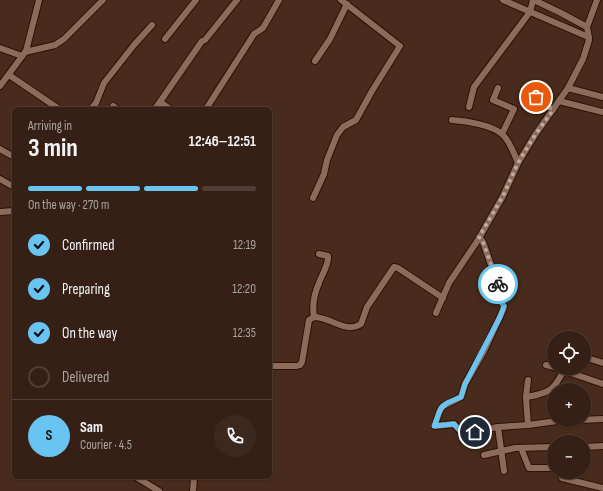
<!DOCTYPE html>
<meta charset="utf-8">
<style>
:root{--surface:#362015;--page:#3d281e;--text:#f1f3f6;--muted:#aaa3a0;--line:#503e34;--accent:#69c4f1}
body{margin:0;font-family:"Sofia Sans Condensed",sans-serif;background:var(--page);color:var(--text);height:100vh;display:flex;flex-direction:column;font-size:15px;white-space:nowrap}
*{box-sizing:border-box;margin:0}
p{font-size:13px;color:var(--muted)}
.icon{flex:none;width:22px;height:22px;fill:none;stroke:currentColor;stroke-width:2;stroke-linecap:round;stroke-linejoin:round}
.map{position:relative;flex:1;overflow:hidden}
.drawer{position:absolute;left:12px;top:107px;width:260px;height:372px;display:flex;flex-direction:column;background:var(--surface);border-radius:6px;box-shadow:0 1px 3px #0004,0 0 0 1px var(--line)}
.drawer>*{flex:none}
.controls{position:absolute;left:547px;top:331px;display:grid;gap:8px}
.controls a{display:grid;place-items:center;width:44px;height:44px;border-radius:50%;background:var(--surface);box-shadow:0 1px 3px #0004,0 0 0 1px var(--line);font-size:20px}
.pin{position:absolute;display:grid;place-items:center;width:34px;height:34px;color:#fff;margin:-17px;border:2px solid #fff;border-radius:50%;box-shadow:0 1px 4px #0007}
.courier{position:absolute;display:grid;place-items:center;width:40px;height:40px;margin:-20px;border:3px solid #69c4f1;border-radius:50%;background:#fff;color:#222;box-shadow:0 1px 5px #0007}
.overview em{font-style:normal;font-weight:700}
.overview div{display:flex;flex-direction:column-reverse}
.overview{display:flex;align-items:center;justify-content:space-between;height:68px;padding:0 16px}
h1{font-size:26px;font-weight:700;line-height:30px}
.bar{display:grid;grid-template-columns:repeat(4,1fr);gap:6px 4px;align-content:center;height:48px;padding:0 16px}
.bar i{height:5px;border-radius:3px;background:var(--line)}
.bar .on{background:var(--accent)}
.bar p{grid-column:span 4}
.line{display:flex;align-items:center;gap:10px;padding:0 16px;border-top:1px solid var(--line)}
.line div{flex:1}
.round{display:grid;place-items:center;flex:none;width:42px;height:42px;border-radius:21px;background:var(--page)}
ol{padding:0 16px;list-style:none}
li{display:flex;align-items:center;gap:12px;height:44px}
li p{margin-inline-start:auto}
li .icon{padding:4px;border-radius:50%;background:var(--accent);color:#111;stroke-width:4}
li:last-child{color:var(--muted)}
li i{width:22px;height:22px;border:2px solid var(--line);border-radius:50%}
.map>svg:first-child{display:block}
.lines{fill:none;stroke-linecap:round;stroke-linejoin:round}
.minor-casing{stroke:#2d1205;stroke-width:8}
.minor{stroke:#8c6b5b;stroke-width:6}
.done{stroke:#beaca3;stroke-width:4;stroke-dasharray:0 7.2}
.route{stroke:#69c4f1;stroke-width:5}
</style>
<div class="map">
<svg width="603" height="491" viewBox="0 0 603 491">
<rect width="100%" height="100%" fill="#482b1c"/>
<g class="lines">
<defs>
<g id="minor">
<polyline points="534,0 561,13 587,27 589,38"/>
<polyline points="587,27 597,0"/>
<polyline points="165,39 196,0"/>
<polyline points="0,48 22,56"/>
<polyline points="25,52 55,45 64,39 103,0"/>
<polyline points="315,61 330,39 347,4"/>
<polyline points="9,75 59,109"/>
<polyline points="0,86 26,51 39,0"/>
<polyline points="498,88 493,100 514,109 502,134"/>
<polyline points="568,88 603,97"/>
<polyline points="527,91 553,110"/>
<polyline points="559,101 603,112"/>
<polyline points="160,102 170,109"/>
<polyline points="113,106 117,109"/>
<polyline points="469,107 474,87 530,12 533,0"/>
<polyline points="91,109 96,103 104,83 134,45 152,25"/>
<polyline points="155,109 202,41 205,40 237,0"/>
<polyline points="206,109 254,34 263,28 279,0"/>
<path d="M452,120c14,1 41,5 51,15 7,7 11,18 15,28"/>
<polyline points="0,149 14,157"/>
<polyline points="0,179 14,187"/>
<polyline points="313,198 324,174 327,160 337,135 343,127 356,120 372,91 400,46 341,0"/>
<polyline points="0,212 14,211"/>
<polyline points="479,237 483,242 498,285 500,300 504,306 503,310 484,351 465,384 461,397 443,406 439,412 435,426 454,424 463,434 498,427 528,425 557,421 603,419"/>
<polyline points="436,313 449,283 478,240 503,196 518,163 535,135 568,88 583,59 589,40 589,38 586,36 503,0"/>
<path d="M314,317c-2,-12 0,-23 5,-34 3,-9 10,-18 9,-27l-9,-2"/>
<polyline points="584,357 603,363"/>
<polyline points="546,365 554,367"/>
<path d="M270,366h27l3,-1 2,-3 7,-42 5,-3c17,0 31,17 47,7l6,-17 27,-40 4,1 45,30"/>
<polyline points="556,368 603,384"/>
<path d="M526,397c25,-4 28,-7 39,-29"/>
<polyline points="528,425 526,397 528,380"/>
<polyline points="498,427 504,471"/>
<polyline points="584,447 603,446"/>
<polyline points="521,448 529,468 554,468"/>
<polyline points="484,455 515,448 554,447"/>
<polyline points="561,472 562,478 603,488"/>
<polyline points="136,477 159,491"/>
<polyline points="193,491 194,477"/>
</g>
</defs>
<use href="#minor" class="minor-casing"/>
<use href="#minor" class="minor"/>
</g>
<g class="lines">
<polyline class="done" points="498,284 483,242 479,237 503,196 518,163 535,135 553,110 536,97"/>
<polyline class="route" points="475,432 463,434 454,424 434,426 441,408 447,403 461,397 465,384 500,317 504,306 500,300 498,284"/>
</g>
</svg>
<div class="controls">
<a><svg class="icon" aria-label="locate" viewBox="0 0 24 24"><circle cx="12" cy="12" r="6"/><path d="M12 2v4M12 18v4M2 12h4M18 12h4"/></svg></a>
<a>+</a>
<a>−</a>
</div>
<div class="pin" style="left:536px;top:97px;background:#ea580c"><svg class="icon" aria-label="bag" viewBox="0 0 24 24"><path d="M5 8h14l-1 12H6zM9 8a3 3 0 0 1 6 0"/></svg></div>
<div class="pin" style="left:475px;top:432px;background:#1f2937"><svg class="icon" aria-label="home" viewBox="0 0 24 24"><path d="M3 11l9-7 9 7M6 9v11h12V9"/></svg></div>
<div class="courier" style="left:498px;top:284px"><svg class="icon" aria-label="bike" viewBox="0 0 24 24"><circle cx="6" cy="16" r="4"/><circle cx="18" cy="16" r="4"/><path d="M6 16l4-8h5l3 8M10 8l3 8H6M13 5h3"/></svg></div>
<section class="drawer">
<div class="overview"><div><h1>3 min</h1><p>Arriving in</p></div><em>12:46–12:51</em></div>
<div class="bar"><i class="on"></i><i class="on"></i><i class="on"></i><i></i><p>On the way · 270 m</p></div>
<ol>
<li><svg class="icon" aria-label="check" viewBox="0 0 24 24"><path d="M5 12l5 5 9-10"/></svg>Confirmed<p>12:19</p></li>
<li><svg class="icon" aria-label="check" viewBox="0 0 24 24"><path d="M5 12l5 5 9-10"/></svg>Preparing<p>12:20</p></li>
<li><svg class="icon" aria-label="check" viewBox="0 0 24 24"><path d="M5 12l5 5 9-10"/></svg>On the way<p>12:35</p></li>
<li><i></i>Delivered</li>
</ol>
<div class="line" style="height:72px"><b class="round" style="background:var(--accent);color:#111">S</b><div><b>Sam</b><p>Courier · 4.5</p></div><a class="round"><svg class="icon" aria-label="phone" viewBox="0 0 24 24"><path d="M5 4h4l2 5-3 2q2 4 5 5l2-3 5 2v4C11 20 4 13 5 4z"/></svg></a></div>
</section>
</div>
